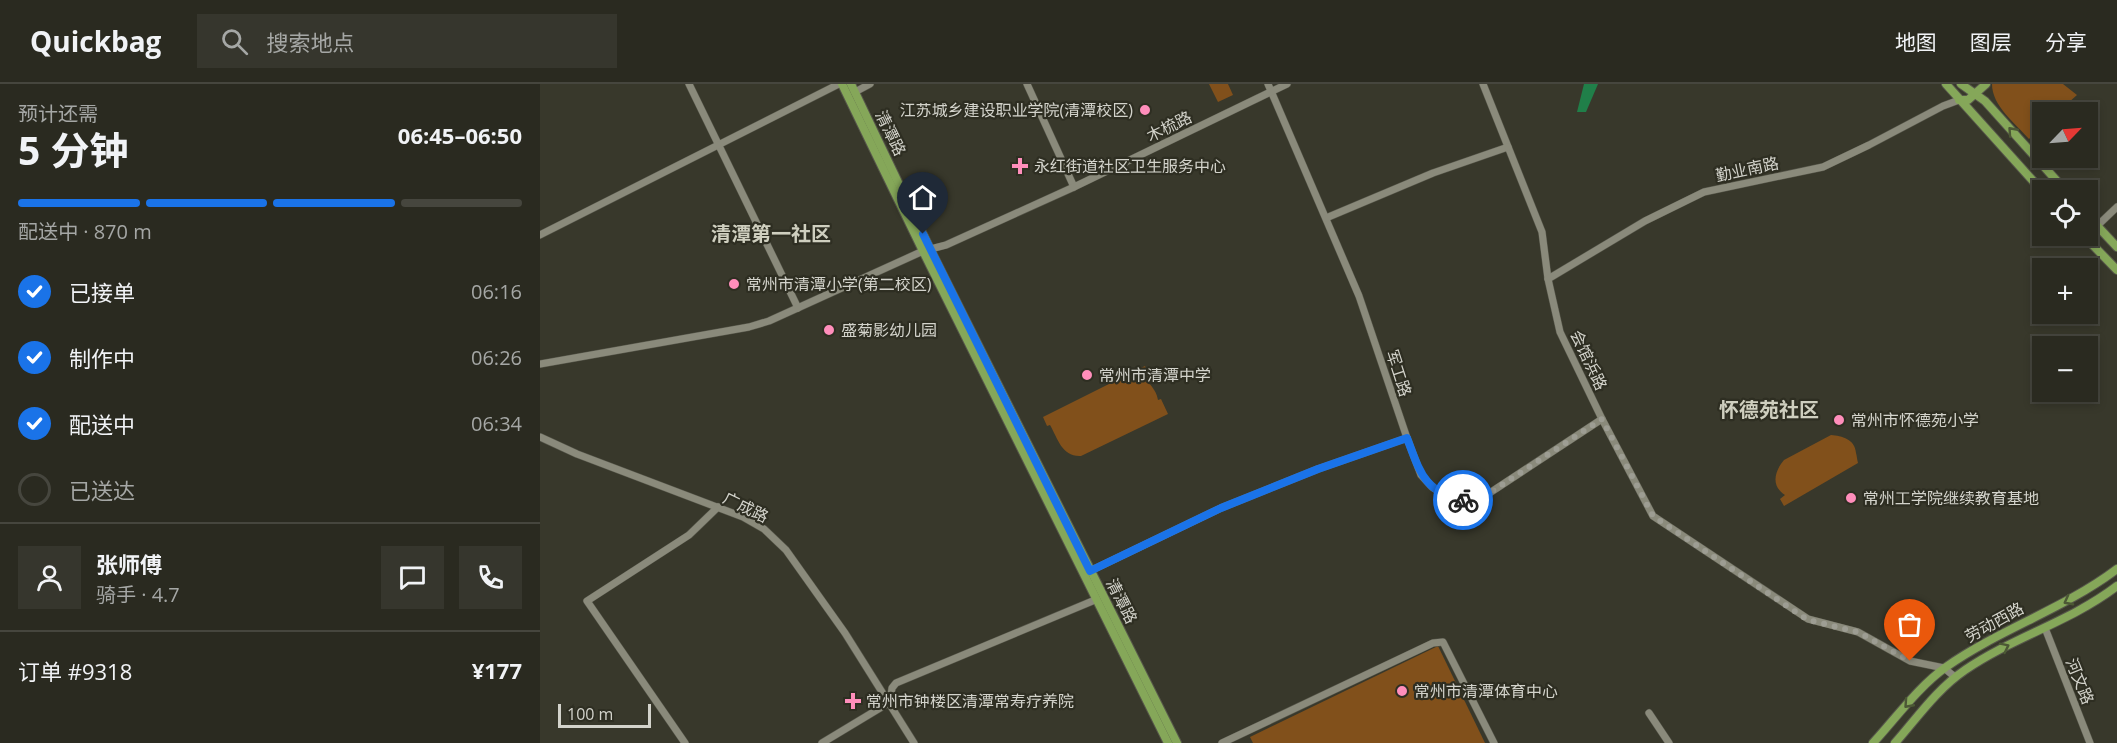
<!DOCTYPE html>
<html lang="zh">
<meta charset="utf-8">
<style>
:root{--surface:#2a2a20;--page:#36362d;--text:#f1f3f6;--muted:#a5a7a5;--line:#46463e;--accent:#1a73e8}
body{margin:0;font-family:"Open Sans","Noto Sans SC",sans-serif;background:var(--page);color:var(--text);height:100vh;display:flex;flex-direction:column;font-size:22px;white-space:nowrap}
*{box-sizing:border-box;margin:0}
p{font-size:20px;color:var(--muted)}
.icon{flex:none;width:33px;height:33px;fill:none;stroke:currentColor;stroke-width:2;stroke-linecap:round;stroke-linejoin:round}
.map{position:relative;flex:1;overflow:hidden}
.drawer{display:flex;flex-direction:column;background:var(--surface);width:540px}
.drawer>*{flex:none}
.needle{width:39px;rotate:65deg}
.controls{position:absolute;left:1492px;top:18px;display:grid;gap:12px}
.controls a{display:grid;place-items:center;width:66px;height:66px;border-radius:0px;background:var(--surface);box-shadow:0 3px 9px #0003,0 0 0 2px var(--line);font-size:30px}
.scale{position:absolute;left:18px;bottom:15px;width:93px;box-sizing:border-box;padding-left:6px;border:3px solid #d3d3cb;border-top:0;font-size:16px;line-height:21px;white-space:nowrap;color:#d3d3cb;-webkit-text-stroke:4px #2e2e22;paint-order:stroke}
.pin{position:absolute;display:grid;place-items:center;width:51px;height:51px;color:#fff;margin:-62px -26px;border-radius:50% 50% 50% 0;rotate:-45deg;box-shadow:0 0 6px #0007}
.pin .icon{rotate:45deg}
.courier{position:absolute;display:grid;place-items:center;width:60px;height:60px;margin:-30px;border:4px solid #1a73e8;border-radius:50%;background:#fff;color:#222;box-shadow:0 2px 8px #0007}
.head em{font-style:normal;font-weight:700}
.head div{display:flex;flex-direction:column-reverse}
.head{display:flex;align-items:center;justify-content:space-between;height:102px;padding:0 18px}
h1{font-size:39px;font-weight:700;line-height:45px}
.bar{display:grid;grid-template-columns:repeat(4,1fr);gap:9px 6px;align-content:center;height:72px;padding:0 18px}
.bar i{height:8px;border-radius:4px;background:var(--line)}
.bar .current{background:var(--accent)}
.bar p{grid-column:span 4}
.line{display:flex;align-items:center;gap:15px;padding:0 18px;border-top:2px solid var(--line)}
.line div{flex:1}
.round{display:grid;place-items:center;flex:none;width:63px;height:63px;border-radius:0px;background:var(--page)}
ol{padding:0 18px;list-style:none}
li{display:flex;align-items:center;gap:18px;height:66px}
li p{margin-inline-start:auto}
li .icon{padding:6px;border-radius:50%;background:var(--accent);color:#fff;stroke-width:4}
li:last-child{color:var(--muted)}
li i{width:33px;height:33px;border:3px solid var(--line);border-radius:50%}
header{display:flex;align-items:center;gap:36px;box-sizing:border-box;height:84px;padding:0 30px;background:var(--surface);border-bottom:2px solid var(--line)}
header strong{font-size:28px}
nav{display:flex;gap:33px;margin-inline-start:auto;font-size:21px}
.search{width:420px;height:54px;background:var(--page);display:flex;align-items:center;gap:15px;box-sizing:border-box;padding:0 21px;border-radius:0px;color:var(--muted);font-size:22px}
main{display:flex;flex:1;min-height:0}
.map>svg:first-child{display:block}
.green{fill:#81501b}
.water{fill:#207f49}
.lines{fill:none;stroke-linecap:round;stroke-linejoin:round}
.minor-casing{stroke:#56564a;stroke-width:8}
.major-casing{stroke:#56564a;stroke-width:10}
.minor{stroke:#8a8a7b;stroke-width:7}
.major{stroke:#85a759;stroke-width:8}
.oneway{stroke:#4c5835}
.done{stroke:#9d9d93;stroke-width:6;stroke-dasharray:0 10.8}
.route{stroke:#1a73e8;stroke-width:8}
.poi-dot{fill:#ff8ebb;stroke:#2e2e22;stroke-width:2}
.labels{text-anchor:middle;dominant-baseline:central;stroke-width:4.5;stroke-linejoin:round;paint-order:stroke}
.poi-label{font-size:16px;fill:#d3d3cb;stroke:#2e2e22;text-anchor:start}
.street-label{font-size:16px;fill:#d3d3cb;stroke:#2e2e22}
.quarter-label{font-size:20px;font-weight:bold;fill:#cfcfbf;stroke:#2e2e22}
</style>
<header>
<strong>Quickbag</strong>
<div class="search"><svg class="icon" aria-label="search" viewBox="0 0 24 24"><circle cx="10" cy="10" r="6"/><path d="M15 15l6 6"/></svg>搜索地点</div>
<nav><a>地图</a><a>图层</a><a>分享</a></nav>
</header>
<main>
<section class="drawer">
<div class="head"><div><h1>5 分钟</h1><p>预计还需</p></div><em>06:45–06:50</em></div>
<div class="bar"><i class="current"></i><i class="current"></i><i class="current"></i><i></i><p>配送中 · 870 m</p></div>
<ol>
<li><svg class="icon" aria-label="check" viewBox="0 0 24 24"><path d="M5 12l5 5 9-10"/></svg>已接单<p>06:16</p></li>
<li><svg class="icon" aria-label="check" viewBox="0 0 24 24"><path d="M5 12l5 5 9-10"/></svg>制作中<p>06:26</p></li>
<li><svg class="icon" aria-label="check" viewBox="0 0 24 24"><path d="M5 12l5 5 9-10"/></svg>配送中<p>06:34</p></li>
<li><i></i>已送达</li>
</ol>
<div class="line" style="height:108px"><a class="round"><svg class="icon" aria-label="person" viewBox="0 0 24 24"><circle cx="12" cy="8" r="4"/><path d="M4 21q1-7 8-7t8 7"/></svg></a><div><b>张师傅</b><p>骑手 · 4.7</p></div><a class="round"><svg class="icon" aria-label="chat" viewBox="0 0 24 24"><path d="M4 5h16v11H9l-5 4z"/></svg></a><a class="round"><svg class="icon" aria-label="phone" viewBox="0 0 24 24"><path d="M5 4h4l2 5-3 2q2 4 5 5l2-3 5 2v4C11 20 4 13 5 4z"/></svg></a></div>
<div class="line" style="height:78px"><div>订单 #9318</div><b>¥177</b></div>
</section>
<div class="map">
<svg width="1577" height="659" viewBox="0 0 1577 659">
<rect width="100%" height="100%" fill="#38382b"/>
<g class="green">
<polygon points="669,0 688,0 693,11 678,18"/>
<path d="M1452,0h71l14,11 -19,17h-15v14l-14,13c-14,-16 -37,-33 -37,-55z"/>
<path d="M605,282l2,5 -4,3c5,10 13,14 15,26l3,-1 7,15 -87,42c-19,1 -23,-17 -31,-31l-3,1 -4,-9z"/>
<path d="M1291,351c11,1 24,4 25,18 1,3 1,7 2,10l-74,43 -4,-7 5,-4c-14,-9 -11,-23 -1,-35z"/>
<polygon points="898,562 945,659 713,659 710,653"/>
</g>
<polygon class="water" points="1044,0 1058,0 1046,28 1037,28"/>
<g class="lines">
<defs>
<g id="minor">
<polyline points="149,0 258,224"/>
<polyline points="487,0 534,103"/>
<polyline points="728,0 819,212 867,354 881,391 892,403 907,413 924,416 945,412 1062,335"/>
<polyline points="943,0 1002,148 1008,195 1020,248 1062,335 1113,432 1268,535 1318,548 1370,577 1404,584 1415,593"/>
<polyline points="315,8 330,0"/>
<polyline points="786,134 893,89 968,63"/>
<polyline points="1557,142 1577,123"/>
<polyline points="0,151 299,0"/>
<polyline points="1008,195 1105,137 1164,108 1283,83 1329,61 1403,22 1419,16"/>
<polyline points="0,280 209,243 229,237 383,167 406,161 534,103 747,0"/>
<polyline points="0,353 37,370 203,433 224,445 246,466 305,549 374,659"/>
<polyline points="550,487 681,424 778,385 867,354"/>
<polyline points="1505,544 1550,659"/>
<polyline points="1109,629 1129,659"/>
<polyline points="145,659 47,517 149,451 178,423"/>
<polyline points="282,659 350,618 352,604 356,599 555,516"/>
<polyline points="682,659 893,559 903,558 954,659"/>
</g>
<g id="major">
<polyline points="302,0 383,167 628,659"/>
<polyline points="311,0 390,165 637,659"/>
<polyline points="1406,0 1503,108"/>
<polyline points="1421,0 1445,17 1525,106"/>
<polyline points="1419,16 1428,16 1446,0"/>
<polyline points="1548,132 1577,163"/>
<polyline points="1544,152 1577,186"/>
<path d="M1333,659c23,-25 45,-56 73,-76 54,-38 118,-58 171,-98"/>
<path d="M1355,659c22,-25 42,-54 70,-73 48,-33 105,-48 152,-84"/>
</g>
</defs>
<use href="#minor" class="minor-casing"/>
<use href="#major" class="major-casing"/>
<use href="#minor" class="minor"/>
<use href="#major" class="major"/>
</g>
<defs><path id="oneway-chevron" d="M-2-3.5L2.5 0L-2 3.5" fill="none" stroke-width="1.6" stroke-linecap="round" stroke-linejoin="round" transform="scale(1.5)"/></defs>
<g class="oneway">
<use href="#oneway-chevron" transform="translate(1472 47) rotate(-132)"/>
<use href="#oneway-chevron" transform="translate(1528 517) rotate(152)"/>
<use href="#oneway-chevron" transform="translate(1465 563) rotate(-26)"/>
<use href="#oneway-chevron" transform="translate(1368 620) rotate(132)"/>
</g>
<g class="lines">
<polyline class="done" points="923,416 945,412 1062,335 1113,432 1268,536 1318,548 1370,577"/>
<path class="route" d="M383,150l167,337 131,-63 97,-39 89,-31c13,34 17,54 56,62"/>
</g>
<g class="poi-dot">
<circle cx="605" cy="26" r="6"/>
<path d="M477 73h6v6h6v6h-6v6h-6v-6h-6v-6h6z"/>
<circle cx="194" cy="200" r="6"/>
<circle cx="289" cy="246" r="6"/>
<circle cx="547" cy="291" r="6"/>
<circle cx="1299" cy="336" r="6"/>
<circle cx="1311" cy="414" r="6"/>
<circle cx="862" cy="607" r="6"/>
<path d="M310 608h6v6h6v6h-6v6h-6v-6h-6v-6h6z"/>
</g>
<g class="labels">
<g class="poi-label">
<text x="593" y="26" text-anchor="end">江苏城乡建设职业学院(清潭校区)</text>
<text x="494" y="82">永红街道社区卫生服务中心</text>
<text x="206" y="200">常州市清潭小学(第二校区)</text>
<text x="301" y="246">盛菊影幼儿园</text>
<text x="559" y="291">常州市清潭中学</text>
<text x="1311" y="336">常州市怀德苑小学</text>
<text x="1323" y="414">常州工学院继续教育基地</text>
<text x="874" y="607">常州市清潭体育中心</text>
<text x="326" y="617">常州市钟楼区清潭常寿疗养院</text>
</g>
<g class="street-label">
<text transform="translate(629 42) rotate(-26)">木梳路</text>
<text transform="translate(351 49) rotate(64)">清潭路</text>
<text transform="translate(1207 85) rotate(-12)">勤业南路</text>
<text transform="translate(1049 276) rotate(65)">会馆浜路</text>
<text transform="translate(859 289) rotate(72)">军工路</text>
<text transform="translate(206 423) rotate(26)">广成路</text>
<text transform="translate(582 517) rotate(63)">清潭路</text>
<text transform="translate(1454 538) rotate(-29)">劳动西路</text>
<text transform="translate(1540 597) rotate(68)">河文路</text>
</g>
<g class="quarter-label">
<text x="231" y="149">清潭第一社区</text>
<text x="1229" y="325">怀德苑社区</text>
</g>
</g>
</svg>
<div class="controls">
<a><svg class="needle" viewBox="-14 -14 28 28"><path d="M0-13l5 13h-10z" fill="#e53935"/><path d="M0 13l5-13h-10z" fill="#a5a7a5"/></svg></a>
<a><svg class="icon" aria-label="locate" viewBox="0 0 24 24"><circle cx="12" cy="12" r="6"/><path d="M12 2v4M12 18v4M2 12h4M18 12h4"/></svg></a>
<a>+</a>
<a>−</a>
</div>
<div class="scale">100 m</div>
<div class="pin" style="left:1370px;top:577px;background:#ea580c"><svg class="icon" aria-label="bag" viewBox="0 0 24 24"><path d="M5 8h14l-1 12H6zM9 8a3 3 0 0 1 6 0"/></svg></div>
<div class="pin" style="left:383px;top:150px;background:#1f2937"><svg class="icon" aria-label="home" viewBox="0 0 24 24"><path d="M3 11l9-7 9 7M6 9v11h12V9"/></svg></div>
<div class="courier" style="left:923px;top:416px"><svg class="icon" aria-label="bike" viewBox="0 0 24 24"><circle cx="6" cy="16" r="4"/><circle cx="18" cy="16" r="4"/><path d="M6 16l4-8h5l3 8M10 8l3 8H6M13 5h3"/></svg></div>
</div>
</main>
